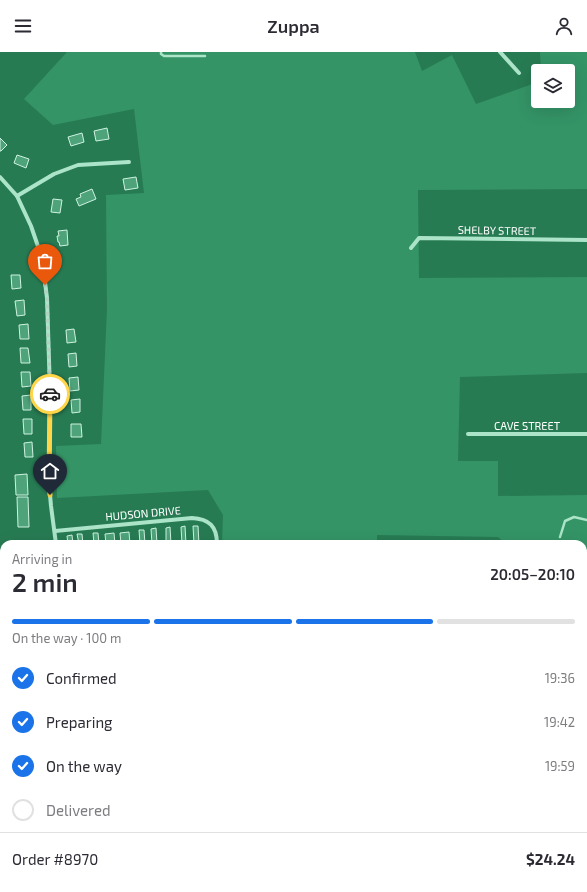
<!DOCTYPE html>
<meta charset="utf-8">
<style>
:root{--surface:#fff;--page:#f2f2f3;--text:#2b2b33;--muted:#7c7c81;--line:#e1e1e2;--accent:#1a73e8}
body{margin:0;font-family:"Exo 2",sans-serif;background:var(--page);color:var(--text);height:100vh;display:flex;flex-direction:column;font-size:15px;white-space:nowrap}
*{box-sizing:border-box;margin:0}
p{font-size:13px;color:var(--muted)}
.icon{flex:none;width:22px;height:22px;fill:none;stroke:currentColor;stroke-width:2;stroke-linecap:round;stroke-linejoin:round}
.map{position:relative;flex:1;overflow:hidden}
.sheet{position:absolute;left:0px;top:488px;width:587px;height:352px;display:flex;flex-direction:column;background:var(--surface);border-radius:12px 12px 0 0;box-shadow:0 4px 16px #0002}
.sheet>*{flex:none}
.controls{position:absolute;left:531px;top:12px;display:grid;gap:8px}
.controls a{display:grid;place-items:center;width:44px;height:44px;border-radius:4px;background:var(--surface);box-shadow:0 4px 16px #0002;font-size:20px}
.pin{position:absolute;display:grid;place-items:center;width:34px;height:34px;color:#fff;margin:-41px -17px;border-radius:50% 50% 50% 0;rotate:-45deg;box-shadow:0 0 4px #0007}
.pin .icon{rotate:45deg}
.courier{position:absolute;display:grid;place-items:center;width:40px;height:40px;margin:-20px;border:3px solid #ffd54a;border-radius:50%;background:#fff;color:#222;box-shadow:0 1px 5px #0007}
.headline em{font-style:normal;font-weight:600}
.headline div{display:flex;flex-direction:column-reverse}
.headline{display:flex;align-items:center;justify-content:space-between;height:68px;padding:0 12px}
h1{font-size:26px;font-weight:600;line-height:30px}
.bar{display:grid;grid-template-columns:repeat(4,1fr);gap:6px 4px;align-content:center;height:48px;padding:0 12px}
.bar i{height:5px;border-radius:3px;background:var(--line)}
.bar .active{background:var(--accent)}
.bar p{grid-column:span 4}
.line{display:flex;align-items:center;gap:10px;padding:0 12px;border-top:1px solid var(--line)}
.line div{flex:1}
ol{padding:0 12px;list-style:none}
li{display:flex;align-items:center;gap:12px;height:44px}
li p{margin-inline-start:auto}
li .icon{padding:4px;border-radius:50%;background:var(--accent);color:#fff;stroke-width:4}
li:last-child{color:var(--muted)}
li i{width:22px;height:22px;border:2px solid var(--line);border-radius:50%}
header{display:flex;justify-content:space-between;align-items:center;height:52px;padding:0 12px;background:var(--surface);font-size:18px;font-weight:600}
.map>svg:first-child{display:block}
.green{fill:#349466}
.building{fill:#4fa37b;stroke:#cdf3e1}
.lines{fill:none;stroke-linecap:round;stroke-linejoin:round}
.service{stroke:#abe4c8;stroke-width:2.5}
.minor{stroke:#abe4c8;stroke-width:4}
.done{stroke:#b3d1c3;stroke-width:4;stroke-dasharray:0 7.2}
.route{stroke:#ffd54a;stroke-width:5}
.labels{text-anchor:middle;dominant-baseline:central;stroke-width:3;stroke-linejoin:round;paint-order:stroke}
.street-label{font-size:11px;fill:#fff;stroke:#277b53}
</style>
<header><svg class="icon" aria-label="menu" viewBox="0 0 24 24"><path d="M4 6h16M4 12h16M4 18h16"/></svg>Zuppa<svg class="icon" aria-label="person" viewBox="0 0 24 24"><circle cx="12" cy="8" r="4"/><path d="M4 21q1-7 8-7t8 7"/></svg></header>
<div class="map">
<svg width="587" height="840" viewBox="0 0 587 840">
<rect width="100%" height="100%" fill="#277b53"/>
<g class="green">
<polygon points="67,0 415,0 422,19 452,3 476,52 538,30 538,49 568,49 568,19 541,19 540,0 587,0 587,137 418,138 419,226 587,225 587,321 460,325 458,409 498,409 498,444 587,443 587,567 583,563 583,492 506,492 498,485 377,483 377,492 222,492 223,463 208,438 57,446 56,394 101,392 107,257 106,143 144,141 134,57 53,73 24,47"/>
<rect x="204" y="836" width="131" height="4"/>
</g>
<g class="building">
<polygon points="107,76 109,87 96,89 94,79"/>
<polygon points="82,81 84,90 71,94 68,85"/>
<polygon points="0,86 7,93 1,99 0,99"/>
<polygon points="17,103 29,107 26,116 14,111"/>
<polygon points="136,125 138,136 125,138 123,127"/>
<polygon points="92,137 96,147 79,154 76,147 81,145 80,142"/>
<polygon points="53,147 62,148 60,161 51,160"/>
<polygon points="67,178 68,193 60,194 59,190 58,190 57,184 59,184 58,179"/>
<polygon points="11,223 20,223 21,236 12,237"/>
<polygon points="24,248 25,263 17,264 15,249"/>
<polygon points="28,272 29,287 20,287 19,273"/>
<polygon points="74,277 76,290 67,291 66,278"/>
<polygon points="20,296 28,296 30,311 21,311"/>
<polygon points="76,301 77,314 69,315 68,302"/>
<polygon points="21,320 30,320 31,334 22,335"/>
<polygon points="78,325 79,338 70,339 69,326"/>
<polygon points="31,343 31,358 23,358 22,344"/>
<polygon points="80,347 80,360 72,361 71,348"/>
<polygon points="23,367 32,367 32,382 24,382"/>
<polygon points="71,372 81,372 82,385 71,385"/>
<polygon points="32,390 33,405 25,405 24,391"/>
<polygon points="27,422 28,443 16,443 15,423"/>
<polygon points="17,445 28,445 29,475 18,475"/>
<polygon points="185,474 186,492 182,492 181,475"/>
<polygon points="193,474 198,474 199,492 194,492"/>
<polygon points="170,475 171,492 166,492 166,476"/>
<polygon points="156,476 157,492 152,492 151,477"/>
<polygon points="139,478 144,478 145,492 140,492"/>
<polygon points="129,480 130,492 121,492 120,481"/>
<polygon points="93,481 98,481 99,492 94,492"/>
<polygon points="114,481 115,492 106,492 105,482"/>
<polygon points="77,482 82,482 83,492 79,492"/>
<polygon points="72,483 73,492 68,492 67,484"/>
<rect x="0" y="620" width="4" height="10"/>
<polygon points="4,836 18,836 16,840 10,840 3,838"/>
<polygon points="554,836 579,836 580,839 569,840 569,838 563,839 563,838 555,839"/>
</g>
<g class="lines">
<g class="service">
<polyline points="161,0 161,2 164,4 205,4"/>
<polyline points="560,485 565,469 574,465 587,468"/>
</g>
<g class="minor">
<polyline points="500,0 519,21"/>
<polyline points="0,125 17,144 31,174 42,206 47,246 50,339 49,432 51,454 56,492"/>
<polyline points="17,144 54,122 78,113 129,110"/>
<polyline points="411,196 419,186 587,188"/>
<polyline points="468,382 587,382"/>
<path d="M55,479l137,-13c17,1 25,8 25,26"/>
<polyline points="0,544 4,544"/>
<polyline points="583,583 587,587"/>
<polyline points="0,614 4,614"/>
<polyline points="0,712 4,713"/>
<polyline points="583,803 587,802"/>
<polyline points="416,836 417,840"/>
<polyline points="38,840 39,836"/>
<polyline points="141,840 141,836"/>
<polyline points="514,840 518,836"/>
</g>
</g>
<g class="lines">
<polyline class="done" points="45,233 47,246 50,342"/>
<polyline class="route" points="50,443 49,432 50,342"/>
</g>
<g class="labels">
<g class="street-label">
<text transform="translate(497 178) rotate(1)">SHELBY STREET</text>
<text x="527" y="373">CAVE STREET</text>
<text transform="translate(143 461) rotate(-5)">HUDSON DRIVE</text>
</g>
</g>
</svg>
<div class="controls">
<a><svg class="icon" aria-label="layers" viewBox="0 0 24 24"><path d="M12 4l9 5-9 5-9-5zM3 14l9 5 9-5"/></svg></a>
</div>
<div class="pin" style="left:45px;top:233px;background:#ea580c"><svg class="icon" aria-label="bag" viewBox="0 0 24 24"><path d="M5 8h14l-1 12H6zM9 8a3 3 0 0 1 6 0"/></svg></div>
<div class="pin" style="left:50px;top:443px;background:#1f2937"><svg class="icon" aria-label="home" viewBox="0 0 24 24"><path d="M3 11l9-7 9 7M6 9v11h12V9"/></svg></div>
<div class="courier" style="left:50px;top:342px"><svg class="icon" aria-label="car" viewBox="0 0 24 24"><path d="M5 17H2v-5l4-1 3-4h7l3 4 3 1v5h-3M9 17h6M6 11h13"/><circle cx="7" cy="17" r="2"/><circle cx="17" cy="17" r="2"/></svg></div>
<section class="sheet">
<div class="headline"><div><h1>2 min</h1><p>Arriving in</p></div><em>20:05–20:10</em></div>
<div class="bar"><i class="active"></i><i class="active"></i><i class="active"></i><i></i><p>On the way · 100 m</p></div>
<ol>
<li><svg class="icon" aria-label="check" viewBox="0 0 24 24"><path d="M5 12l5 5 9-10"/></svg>Confirmed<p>19:36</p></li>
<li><svg class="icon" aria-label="check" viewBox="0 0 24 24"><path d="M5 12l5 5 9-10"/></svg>Preparing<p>19:42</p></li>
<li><svg class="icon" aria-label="check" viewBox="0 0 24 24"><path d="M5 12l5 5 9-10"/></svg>On the way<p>19:59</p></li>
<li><i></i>Delivered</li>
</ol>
<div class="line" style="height:52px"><div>Order #8970</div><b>$24.24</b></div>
</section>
</div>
